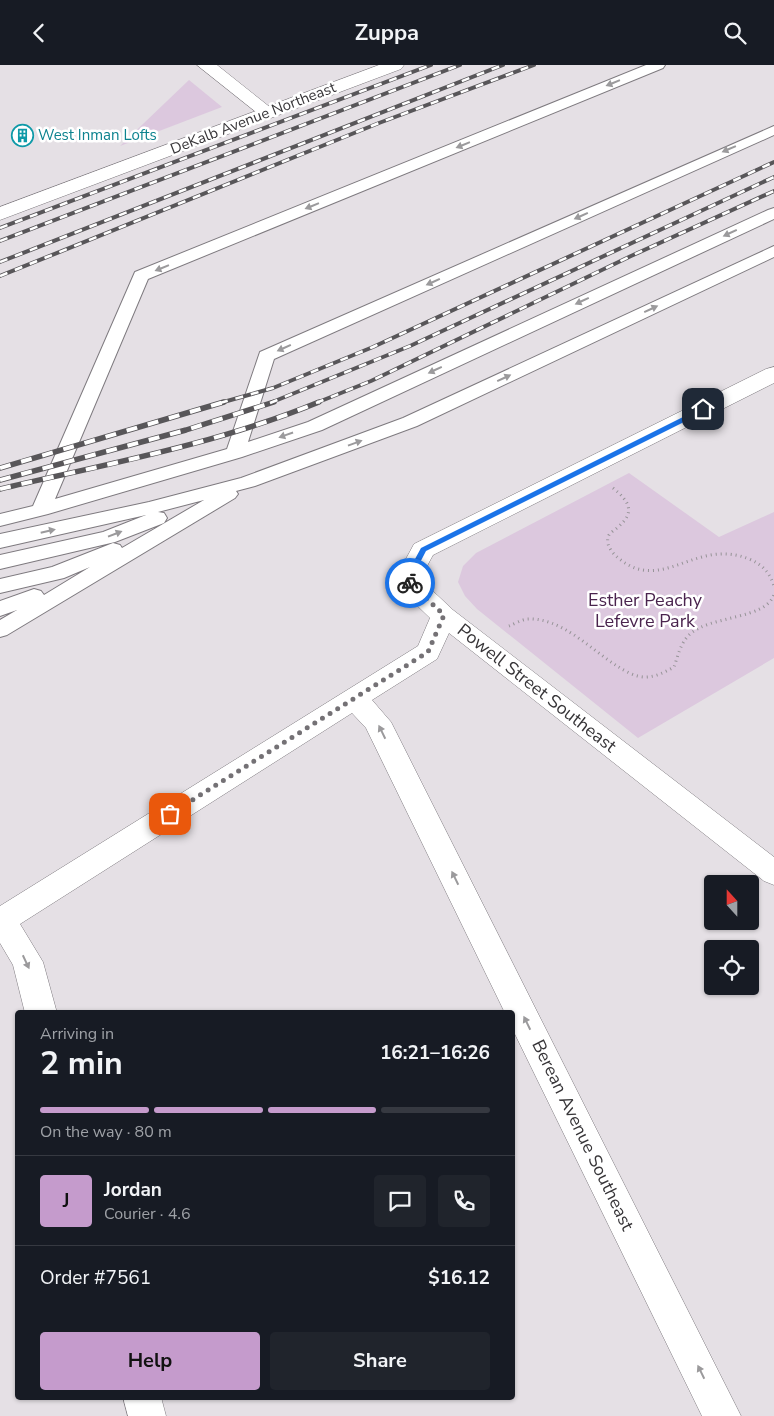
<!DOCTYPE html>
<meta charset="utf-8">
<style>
:root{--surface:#171b24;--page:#20242c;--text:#f1f3f6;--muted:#9ea1a6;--line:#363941;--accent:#c59bcc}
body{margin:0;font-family:"Nunito Sans",sans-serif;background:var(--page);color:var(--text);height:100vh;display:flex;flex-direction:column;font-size:19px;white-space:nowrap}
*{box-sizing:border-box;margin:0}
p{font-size:16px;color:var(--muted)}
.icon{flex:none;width:28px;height:28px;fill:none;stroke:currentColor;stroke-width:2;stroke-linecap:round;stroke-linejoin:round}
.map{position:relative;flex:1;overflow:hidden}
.drawer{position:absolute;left:15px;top:945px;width:500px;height:390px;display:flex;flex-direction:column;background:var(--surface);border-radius:5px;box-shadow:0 1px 4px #0004}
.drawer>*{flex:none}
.needle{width:32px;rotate:339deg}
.fabs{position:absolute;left:704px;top:810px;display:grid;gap:10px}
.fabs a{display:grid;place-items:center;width:55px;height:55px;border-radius:5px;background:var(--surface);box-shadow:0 1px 4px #0004;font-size:25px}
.pin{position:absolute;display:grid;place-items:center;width:42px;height:42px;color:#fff;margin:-21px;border-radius:10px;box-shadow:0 2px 8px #0006}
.courier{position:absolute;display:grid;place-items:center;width:50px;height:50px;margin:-25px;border:4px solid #1a73e8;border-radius:50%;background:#fff;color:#222;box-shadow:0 1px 6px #0007}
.headline em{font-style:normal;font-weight:700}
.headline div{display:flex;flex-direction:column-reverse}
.headline{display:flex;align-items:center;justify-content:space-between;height:85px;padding:0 25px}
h1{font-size:32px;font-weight:700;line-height:38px}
.bar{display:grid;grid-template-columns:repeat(4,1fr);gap:8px 5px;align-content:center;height:60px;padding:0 25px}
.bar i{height:6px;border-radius:4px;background:var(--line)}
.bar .current{background:var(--accent)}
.bar p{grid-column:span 4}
.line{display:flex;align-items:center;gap:12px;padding:0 25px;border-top:1px solid var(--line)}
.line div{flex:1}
.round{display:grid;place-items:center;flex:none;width:52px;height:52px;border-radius:5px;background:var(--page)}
.primary-button{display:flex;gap:10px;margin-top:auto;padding:10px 25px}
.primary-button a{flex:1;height:58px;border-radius:5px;background:var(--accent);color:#111;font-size:20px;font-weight:700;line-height:58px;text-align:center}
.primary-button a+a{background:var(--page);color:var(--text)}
header{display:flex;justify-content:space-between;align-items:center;height:65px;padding:0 25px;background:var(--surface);font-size:22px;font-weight:700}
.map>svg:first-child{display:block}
.green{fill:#dcc8de}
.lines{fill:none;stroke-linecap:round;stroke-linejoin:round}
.service-casing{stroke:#7e7a7f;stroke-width:2}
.minor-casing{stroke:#7e7a7f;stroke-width:1}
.secondary-casing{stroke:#7e7a7f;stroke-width:1}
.path{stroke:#969397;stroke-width:3;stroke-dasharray:1 4;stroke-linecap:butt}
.service{fill:#fff;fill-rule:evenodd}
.minor{fill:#fff;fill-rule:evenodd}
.secondary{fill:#fff;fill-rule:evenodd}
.rail-far1-casing{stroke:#585659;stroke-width:4}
.rail-casing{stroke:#585659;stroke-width:5.5}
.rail-far1{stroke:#fff;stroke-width:2.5;stroke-dasharray:8;stroke-linecap:butt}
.rail{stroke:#fff;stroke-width:4;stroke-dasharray:11;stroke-linecap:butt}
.oneway{fill:#9b9a9c}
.route{fill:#1a73e8}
.done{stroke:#747175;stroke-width:5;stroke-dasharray:0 9}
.labels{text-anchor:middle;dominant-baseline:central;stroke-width:5;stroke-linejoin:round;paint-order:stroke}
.far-street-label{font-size:15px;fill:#373538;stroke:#fff}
.far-culture-label{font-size:15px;fill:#0d838f;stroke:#fff;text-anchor:start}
.park-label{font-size:18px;fill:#4a244e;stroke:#fff}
.street-label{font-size:18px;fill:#373538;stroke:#fff}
</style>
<header><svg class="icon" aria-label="back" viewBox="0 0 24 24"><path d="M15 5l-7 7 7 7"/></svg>Zuppa<svg class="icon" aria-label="search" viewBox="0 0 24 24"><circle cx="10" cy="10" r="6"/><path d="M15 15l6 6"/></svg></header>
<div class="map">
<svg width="774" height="1351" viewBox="0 0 774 1351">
<rect width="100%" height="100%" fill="#e5e0e5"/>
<g class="green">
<polygon points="189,15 222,42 120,81"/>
<polygon points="629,408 719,472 774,447 774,593 638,673 477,544 465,531 458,517 463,501 476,488"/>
</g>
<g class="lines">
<defs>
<g id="service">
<polygon points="646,0 665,0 663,3 148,214 55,434 227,384 260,287 774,61 774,70 274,294 248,377 308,357 768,145 774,143 774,154 322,365 242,392 48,449 0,461 0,449 33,441 135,207"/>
<polygon points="774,181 774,192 417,361 255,421 236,426 238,429 235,433 7,570 0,572 0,555 17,545 0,551 0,536 34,524 41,526 44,530 90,502 64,513 0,528 0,514 52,502 113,478 120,480 122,483 204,435 158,447 164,448 167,453 164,458 115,477 0,504 0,490 103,467 146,450 0,483 0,469 149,437 241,413 403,353"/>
</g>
<g id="minor">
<polygon points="197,0 217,0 276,47 273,51 267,52 261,51"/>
<polygon points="774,302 774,318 433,490 420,514 453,545 774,792 774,820 764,816 449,568 437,594 372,635 391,657 741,1351 702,1351 512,963 512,948 505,948 366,663 352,648 20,859 43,897 57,948 25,948 13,900 0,878 0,841 418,581 430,553 398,522 394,516 414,479 766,304"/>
<polygon points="123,1332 161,1332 166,1351 128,1351"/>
</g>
<polygon id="secondary" points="379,0 404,0 401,4 0,155 0,142"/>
</defs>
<use href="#service" class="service-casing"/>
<use href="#minor" class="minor-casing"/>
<use href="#secondary" class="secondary-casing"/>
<g class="path">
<path d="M613,423c16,13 23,24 5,39 -3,3 -7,5 -9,8 -7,14 15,29 26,33 37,13 67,-28 114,-9 13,5 21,14 25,27"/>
<path d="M509,561c5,-2 12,-6 18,-7 34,-2 63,30 90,47 8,5 18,11 28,11 11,0 20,-5 29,-10 4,-11 6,-23 15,-32 20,-20 78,-15 85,-41"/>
</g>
<use href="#service" class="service"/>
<use href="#minor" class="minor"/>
<use href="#secondary" class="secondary"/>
<defs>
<g id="rail-far1">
<polyline points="0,163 431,0"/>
<polyline points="0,176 460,0"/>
<polyline points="0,197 503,0"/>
<polyline points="0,211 379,58 534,0"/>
<polyline points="220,338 273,323 373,282 774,97"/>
<polyline points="270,338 410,281 774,112"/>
<polyline points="316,338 371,316 631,191 774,126"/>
</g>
<g id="rail">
<polyline points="0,403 224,337"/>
<polyline points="0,415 186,365 274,337"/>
<path d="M0,424c107,-25 217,-45 319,-87"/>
</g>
</defs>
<use href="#rail-far1" class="rail-far1-casing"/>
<use href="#rail" class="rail-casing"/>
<use href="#rail-far1" class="rail-far1"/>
<use href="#rail" class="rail"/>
</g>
<defs><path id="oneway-solid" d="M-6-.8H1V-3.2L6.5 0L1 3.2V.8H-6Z" transform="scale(1.25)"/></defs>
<g class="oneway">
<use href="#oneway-solid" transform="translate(613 18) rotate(158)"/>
<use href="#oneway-solid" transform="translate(463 80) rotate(158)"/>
<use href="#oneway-solid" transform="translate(729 84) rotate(157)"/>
<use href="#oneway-solid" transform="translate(312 141) rotate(158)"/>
<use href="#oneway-solid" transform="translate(581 151) rotate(156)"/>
<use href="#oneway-solid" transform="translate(730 168) rotate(155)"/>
<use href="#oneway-solid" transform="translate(162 203) rotate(158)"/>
<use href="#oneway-solid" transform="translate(433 217) rotate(156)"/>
<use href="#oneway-solid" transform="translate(582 236) rotate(155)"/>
<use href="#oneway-solid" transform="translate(651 244) rotate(-25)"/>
<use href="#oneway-solid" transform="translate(284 283) rotate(156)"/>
<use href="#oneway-solid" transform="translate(435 305) rotate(155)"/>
<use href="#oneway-solid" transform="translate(504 313) rotate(-25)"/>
<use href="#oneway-solid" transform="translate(286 370) rotate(161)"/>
<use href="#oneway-solid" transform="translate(355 378) rotate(-20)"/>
<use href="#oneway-solid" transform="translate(48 466) rotate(-13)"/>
<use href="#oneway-solid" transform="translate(115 469) rotate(-21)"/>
<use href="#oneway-solid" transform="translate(382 667) rotate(-116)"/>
<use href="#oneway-solid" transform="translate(455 813) rotate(-116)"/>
<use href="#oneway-solid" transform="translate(26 897) rotate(65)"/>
<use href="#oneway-solid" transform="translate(527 958) rotate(-116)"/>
<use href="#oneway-solid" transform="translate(701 1307) rotate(-116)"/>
</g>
<polygon class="route" points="703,342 707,344 706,346 426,486 411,515 413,518 412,520 407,520 403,516 421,483"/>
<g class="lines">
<polyline class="done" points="170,749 428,587 444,550 410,518"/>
</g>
<defs>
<symbol id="building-ring" viewBox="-11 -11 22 22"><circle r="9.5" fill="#fff" stroke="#0f9aa8" stroke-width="1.5"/><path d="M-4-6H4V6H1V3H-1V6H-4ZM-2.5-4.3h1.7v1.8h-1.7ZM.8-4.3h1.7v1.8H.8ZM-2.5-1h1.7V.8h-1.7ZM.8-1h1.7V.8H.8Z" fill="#0f9aa8"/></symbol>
</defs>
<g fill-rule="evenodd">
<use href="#building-ring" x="10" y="58" width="25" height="25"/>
</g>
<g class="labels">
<g class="far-street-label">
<text transform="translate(253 53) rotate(-21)">DeKalb Avenue Northeast</text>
</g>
<g class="far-culture-label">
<text x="38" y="70">West Inman Lofts</text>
</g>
<g class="park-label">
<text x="645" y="535">Esther Peachy<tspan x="645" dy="21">Lefevre Park</tspan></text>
</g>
<g class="street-label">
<text transform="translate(537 623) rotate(38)">Powell Street Southeast</text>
<text transform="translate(583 1070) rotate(64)">Berean Avenue Southeast</text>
</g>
</g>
</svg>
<div class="fabs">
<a><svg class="needle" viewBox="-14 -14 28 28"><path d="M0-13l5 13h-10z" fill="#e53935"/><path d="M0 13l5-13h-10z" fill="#9ea1a6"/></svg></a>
<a><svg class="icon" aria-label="locate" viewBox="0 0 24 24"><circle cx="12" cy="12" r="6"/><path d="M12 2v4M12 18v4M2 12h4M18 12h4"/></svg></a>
</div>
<div class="pin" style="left:170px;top:749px;background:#ea580c"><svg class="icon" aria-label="bag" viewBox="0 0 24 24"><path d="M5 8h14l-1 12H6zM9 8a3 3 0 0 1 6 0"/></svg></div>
<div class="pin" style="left:703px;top:344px;background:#1f2937"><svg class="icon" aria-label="home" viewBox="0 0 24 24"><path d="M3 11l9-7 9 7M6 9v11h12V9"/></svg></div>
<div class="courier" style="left:410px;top:518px"><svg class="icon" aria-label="bike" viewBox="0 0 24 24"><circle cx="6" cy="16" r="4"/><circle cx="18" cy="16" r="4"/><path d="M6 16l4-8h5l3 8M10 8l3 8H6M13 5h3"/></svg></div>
<section class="drawer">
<div class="headline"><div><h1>2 min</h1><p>Arriving in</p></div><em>16:21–16:26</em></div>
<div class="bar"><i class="current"></i><i class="current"></i><i class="current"></i><i></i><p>On the way · 80 m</p></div>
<div class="line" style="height:90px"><b class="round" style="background:var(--accent);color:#111">J</b><div><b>Jordan</b><p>Courier · 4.6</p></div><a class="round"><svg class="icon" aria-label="chat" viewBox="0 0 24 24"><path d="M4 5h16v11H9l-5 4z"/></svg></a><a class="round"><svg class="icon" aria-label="phone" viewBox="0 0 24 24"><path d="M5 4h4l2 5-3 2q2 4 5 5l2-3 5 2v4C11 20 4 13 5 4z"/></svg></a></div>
<div class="line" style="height:65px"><div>Order #7561</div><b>$16.12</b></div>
<div class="primary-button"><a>Help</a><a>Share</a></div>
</section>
</div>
